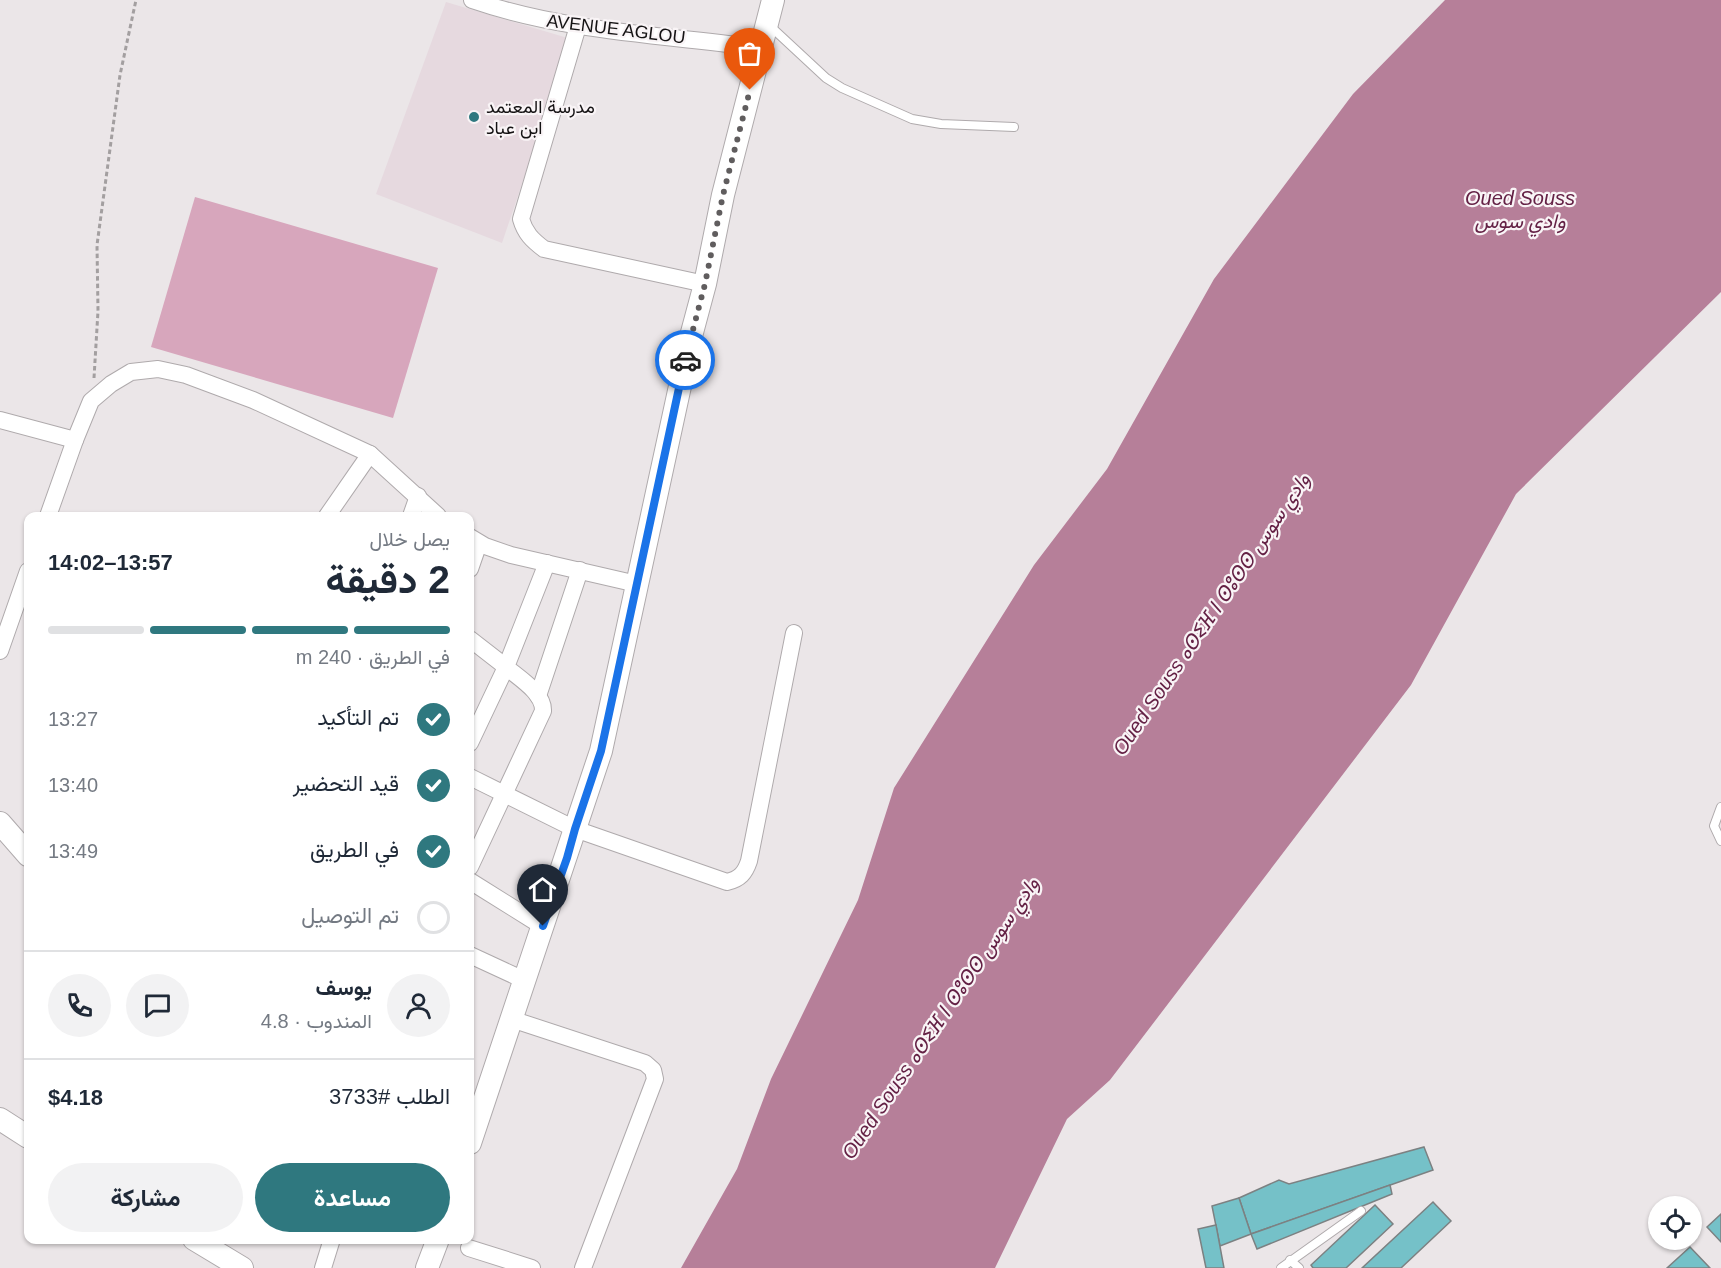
<!DOCTYPE html>
<html lang="ar">
<meta charset="utf-8">
<style>
:root{--surface:#fff;--page:#f2f2f3;--text:#1f2937;--muted:#747a83;--line:#e0e1e3;--accent:#2f787f}
body{margin:0;font-family:Helvetica,Vazirmatn,"Noto Sans Tifinagh",sans-serif;background:var(--page);color:var(--text);direction:rtl;height:100vh;display:flex;flex-direction:column;font-size:22px;white-space:nowrap}
*{box-sizing:border-box;margin:0}
p{font-size:20px;color:var(--muted)}
.icon{flex:none;width:33px;height:33px;fill:none;stroke:currentColor;stroke-width:2;stroke-linecap:round;stroke-linejoin:round}
.map{position:relative;flex:1;overflow:hidden;direction:ltr}
.panel{position:absolute;left:24px;top:512px;width:450px;height:732px;display:flex;flex-direction:column;background:var(--surface);border-radius:12px;box-shadow:0 2px 4px #0004;direction:rtl}
.panel>*{flex:none}
.fabs{position:absolute;left:1648px;top:1196px;display:grid;gap:12px}
.fabs a{display:grid;place-items:center;width:54px;height:54px;border-radius:50%;background:var(--surface);box-shadow:0 2px 4px #0004;font-size:30px}
.pin{position:absolute;display:grid;place-items:center;width:51px;height:51px;color:#fff;margin:-62px -26px;border-radius:50% 50% 50% 0;rotate:-45deg;box-shadow:0 0 6px #0007}
.pin .icon{rotate:45deg}
.courier{position:absolute;display:grid;place-items:center;width:60px;height:60px;margin:-30px;border:4px solid #1a73e8;border-radius:50%;background:#fff;color:#222;box-shadow:0 2px 8px #0007}
.summary em{font-style:normal;font-weight:700}
.summary div{display:flex;flex-direction:column-reverse}
.summary{display:flex;align-items:center;justify-content:space-between;height:102px;padding:0 24px}
h1{font-size:39px;font-weight:700;line-height:45px}
.bar{display:grid;grid-template-columns:repeat(4,1fr);gap:9px 6px;align-content:center;height:72px;padding:0 24px}
.bar i{height:8px;border-radius:4px;background:var(--line)}
.bar .active{background:var(--accent)}
.bar p{grid-column:span 4}
.line{display:flex;align-items:center;gap:15px;padding:0 24px;border-top:2px solid var(--line)}
.line div{flex:1}
.round{display:grid;place-items:center;flex:none;width:63px;height:63px;border-radius:32px;background:var(--page)}
ol{padding:0 24px;list-style:none}
li{display:flex;align-items:center;gap:18px;height:66px}
li p{margin-inline-start:auto}
li .icon{padding:6px;border-radius:50%;background:var(--accent);color:#fff;stroke-width:4}
li:last-child{color:var(--muted)}
li i{width:33px;height:33px;border:3px solid var(--line);border-radius:50%}
.button{display:flex;gap:12px;margin-top:auto;padding:12px 24px}
.button a{flex:1;height:69px;border-radius:36px;background:var(--accent);color:#fff;font-size:24px;font-weight:700;line-height:69px;text-align:center}
.button a+a{background:var(--page);color:var(--text)}
.map>svg:first-child{display:block}
.built{fill:#e6d9df}
.green{fill:#d7a6bc}
.water{fill:#b67f99}
.building{fill:#75c1c8;stroke:#7c8182;stroke-width:1.5}
.lines{fill:none;stroke-linecap:round;stroke-linejoin:round}
.lane-casing{stroke:#afaaac;stroke-width:10}
.street-casing{stroke:#afaaac;stroke-width:18}
.secondary-casing{stroke:#afaaac;stroke-width:24}
.path{stroke:#a39fa0;stroke-width:3;stroke-dasharray:4.5 3;stroke-linecap:butt}
.lane{stroke:#fff;stroke-width:8}
.street{stroke:#fff;stroke-width:16}
.secondary{stroke:#fff;stroke-width:22}
.done{stroke:#605d5e;stroke-width:6;stroke-dasharray:0 10.8}
.route{stroke:#1a73e8;stroke-width:8}
.poi-dot{fill:#2f787f;stroke:#f9f4f6;stroke-width:2}
.labels{text-anchor:middle;dominant-baseline:central;stroke-width:4.5;stroke-linejoin:round;paint-order:stroke}
.street-label{font-size:18px;fill:#151314;stroke:#f9f4f6}
.poi-label{font-size:18px;fill:#151314;stroke:#f9f4f6;text-anchor:start}
.water-label{font-size:20px;font-style:italic;fill:#642145;stroke:#f9f4f6}
</style>
<div class="map">
<svg width="1721" height="1268" viewBox="0 0 1721 1268">
<rect width="100%" height="100%" fill="#ebe6e8"/>
<polygon class="built" points="446,2 571,39 502,243 376,194"/>
<polygon class="green" points="195,197 438,268 393,418 151,347"/>
<polygon class="water" points="1445,0 1721,0 1721,292 1516,494 1411,685 1110,1080 1067,1119 995,1268 681,1268 737,1169 771,1079 858,900 894,788 1034,565 1107,469 1214,279 1353,94"/>
<g class="building">
<polygon points="1424,1147 1433,1170 1251,1234 1239,1198 1279,1180 1289,1184"/>
<polygon points="1390,1185 1392,1194 1257,1249 1251,1234"/>
<polygon points="1239,1198 1251,1234 1220,1246 1212,1206"/>
<polygon points="1433,1202 1451,1221 1401,1268 1362,1268"/>
<polygon points="1375,1205 1393,1224 1346,1268 1313,1268 1311,1265"/>
<polygon points="1721,1214 1721,1242 1707,1227"/>
<polygon points="1216,1225 1224,1268 1206,1268 1198,1229"/>
<polygon points="1690,1247 1710,1268 1667,1268"/>
</g>
<g class="lines">
<defs>
<g id="lane">
<polyline points="770,26 826,78 842,88 912,119 941,124 1014,127"/>
<polyline points="1721,807 1714,826 1721,841"/>
<polyline points="1290,1260 1299,1268"/>
<polyline points="1281,1268 1361,1211"/>
</g>
<g id="street">
<path d="M472,0c93,32 193,35 289,48"/>
<path d="M578,26l-57,193c4,14 11,21 23,30l161,35"/>
<polyline points="0,420 75,440 91,401 111,384 131,372 158,369 186,375 253,400 370,454 438,516"/>
<polyline points="48,516 75,440"/>
<polyline points="327,516 370,454"/>
<polyline points="411,516 418,496"/>
<polyline points="470,537 485,546 511,555 637,584"/>
<polyline points="470,569 479,543"/>
<polyline points="470,639 506,667 470,743"/>
<polyline points="0,651 28,571"/>
<polyline points="538,696 580,570"/>
<path d="M470,777l105,52 152,53c13,-3 18,-9 22,-21l45,-228"/>
<path d="M470,867l73,-156c1,-18 -24,-33 -37,-44l41,-104"/>
<polyline points="470,881 542,926"/>
<polyline points="470,955 524,980"/>
<polyline points="511,1019 645,1063 653,1070 655,1079 583,1268"/>
<polyline points="469,1248 532,1268"/>
<polyline points="323,1268 332,1239"/>
</g>
<g id="secondary">
<polyline points="0,823 28,855"/>
<polyline points="0,1119 28,1137"/>
<polyline points="470,1143 601,751 690,340 705,284 723,195 773,0"/>
<polyline points="194,1239 242,1268"/>
<polyline points="427,1268 438,1239"/>
</g>
</defs>
<use href="#lane" class="lane-casing"/>
<use href="#street" class="street-casing"/>
<use href="#secondary" class="secondary-casing"/>
<polyline class="path" points="94,378 98,311 97,245 120,75 136,0"/>
<use href="#lane" class="lane"/>
<use href="#street" class="street"/>
<use href="#secondary" class="secondary"/>
</g>
<g class="lines">
<polyline class="done" points="685,360 705,284 723,195 750,90"/>
<polyline class="route" points="543,926 567,858 575,829 601,751 685,360"/>
</g>
<circle class="poi-dot" cx="474" cy="117" r="6"/>
<g class="labels">
<g class="street-label">
<text transform="translate(616 29) rotate(7)">AVENUE AGLOU</text>
</g>
<g class="poi-label">
<text x="486" y="107">مدرسة المعتمد<tspan x="486" dy="21">ابن عباد</tspan></text>
</g>
<g class="water-label">
<text x="1520" y="198">Oued Souss<tspan x="1520" dy="23">وادي سوس</tspan></text>
<text transform="translate(1211 614) rotate(-56)">Oued Souss ⴰⵙⵉⴼ ⵏ ⵙⵓⵙⵙ وادي سوس</text>
<text transform="translate(940 1018) rotate(-56)">Oued Souss ⴰⵙⵉⴼ ⵏ ⵙⵓⵙⵙ وادي سوس</text>
</g>
</g>
</svg>
<div class="fabs">
<a><svg class="icon" aria-label="locate" viewBox="0 0 24 24"><circle cx="12" cy="12" r="6"/><path d="M12 2v4M12 18v4M2 12h4M18 12h4"/></svg></a>
</div>
<div class="pin" style="left:750px;top:90px;background:#ea580c"><svg class="icon" aria-label="bag" viewBox="0 0 24 24"><path d="M5 8h14l-1 12H6zM9 8a3 3 0 0 1 6 0"/></svg></div>
<div class="pin" style="left:543px;top:926px;background:#1f2937"><svg class="icon" aria-label="home" viewBox="0 0 24 24"><path d="M3 11l9-7 9 7M6 9v11h12V9"/></svg></div>
<div class="courier" style="left:685px;top:360px"><svg class="icon" aria-label="car" viewBox="0 0 24 24"><path d="M5 17H2v-5l4-1 3-4h7l3 4 3 1v5h-3M9 17h6M6 11h13"/><circle cx="7" cy="17" r="2"/><circle cx="17" cy="17" r="2"/></svg></div>
<section class="panel">
<div class="summary"><div><h1>2 دقيقة</h1><p>يصل خلال</p></div><em>13:57–14:02</em></div>
<div class="bar"><i class="active"></i><i class="active"></i><i class="active"></i><i></i><p>في الطريق · 240 m</p></div>
<ol>
<li><svg class="icon" aria-label="check" viewBox="0 0 24 24"><path d="M5 12l5 5 9-10"/></svg>تم التأكيد<p>13:27</p></li>
<li><svg class="icon" aria-label="check" viewBox="0 0 24 24"><path d="M5 12l5 5 9-10"/></svg>قيد التحضير<p>13:40</p></li>
<li><svg class="icon" aria-label="check" viewBox="0 0 24 24"><path d="M5 12l5 5 9-10"/></svg>في الطريق<p>13:49</p></li>
<li><i></i>تم التوصيل</li>
</ol>
<div class="line" style="height:108px"><a class="round"><svg class="icon" aria-label="person" viewBox="0 0 24 24"><circle cx="12" cy="8" r="4"/><path d="M4 21q1-7 8-7t8 7"/></svg></a><div><b>يوسف</b><p>المندوب · 4.8</p></div><a class="round"><svg class="icon" aria-label="chat" viewBox="0 0 24 24"><path d="M4 5h16v11H9l-5 4z"/></svg></a><a class="round"><svg class="icon" aria-label="phone" viewBox="0 0 24 24"><path d="M5 4h4l2 5-3 2q2 4 5 5l2-3 5 2v4C11 20 4 13 5 4z"/></svg></a></div>
<div class="line" style="height:78px"><div>الطلب #3733</div><b>$4.18</b></div>
<div class="button"><a>مساعدة</a><a>مشاركة</a></div>
</section>
</div>
